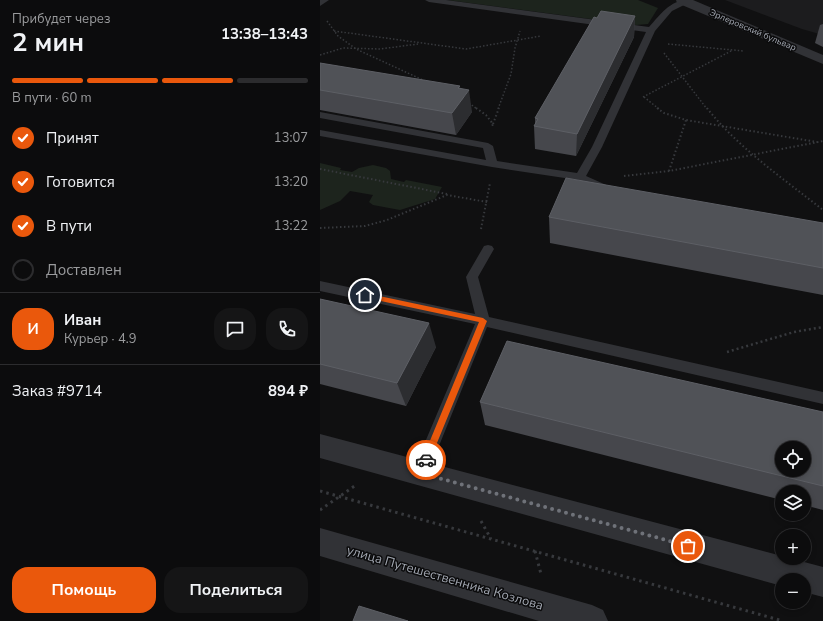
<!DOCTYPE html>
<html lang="ru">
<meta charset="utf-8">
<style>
:root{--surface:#0c0c0d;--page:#151516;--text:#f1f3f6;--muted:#9a9b9d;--line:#2c2c2e;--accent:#ea580c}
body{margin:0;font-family:"Nunito Sans",sans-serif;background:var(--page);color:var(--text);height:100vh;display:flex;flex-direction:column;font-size:15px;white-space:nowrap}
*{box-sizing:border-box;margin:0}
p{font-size:13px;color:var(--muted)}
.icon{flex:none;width:22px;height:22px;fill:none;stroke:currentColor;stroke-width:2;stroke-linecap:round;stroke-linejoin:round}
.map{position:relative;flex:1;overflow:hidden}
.drawer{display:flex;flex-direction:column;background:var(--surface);width:320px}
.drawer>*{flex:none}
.buttons{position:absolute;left:455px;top:441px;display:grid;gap:8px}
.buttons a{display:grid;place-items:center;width:36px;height:36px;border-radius:50%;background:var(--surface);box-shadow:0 2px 6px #0003,0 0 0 1px var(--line);font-size:20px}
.pin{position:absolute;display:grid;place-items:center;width:34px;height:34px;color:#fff;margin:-17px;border:2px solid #fff;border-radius:50%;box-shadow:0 1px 4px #0007}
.courier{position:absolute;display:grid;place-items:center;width:40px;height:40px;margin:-20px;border:3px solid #ea580c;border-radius:50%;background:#fff;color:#222;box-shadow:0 1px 5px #0007}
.head em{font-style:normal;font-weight:700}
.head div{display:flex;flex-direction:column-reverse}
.head{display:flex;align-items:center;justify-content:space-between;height:68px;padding:0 12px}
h1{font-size:26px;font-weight:700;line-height:30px}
.bar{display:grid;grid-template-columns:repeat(4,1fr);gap:6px 4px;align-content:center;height:48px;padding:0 12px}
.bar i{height:5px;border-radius:3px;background:var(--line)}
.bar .active{background:var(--accent)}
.bar p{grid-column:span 4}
.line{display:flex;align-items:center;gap:10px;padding:0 12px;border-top:1px solid var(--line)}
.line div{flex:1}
.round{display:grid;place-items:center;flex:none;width:42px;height:42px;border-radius:16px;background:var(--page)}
ol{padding:0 12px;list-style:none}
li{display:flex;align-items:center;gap:12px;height:44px}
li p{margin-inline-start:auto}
li .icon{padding:4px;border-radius:50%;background:var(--accent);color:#fff;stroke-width:4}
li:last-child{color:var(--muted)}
li i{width:22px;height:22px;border:2px solid var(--line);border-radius:50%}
.primary-button{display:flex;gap:8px;margin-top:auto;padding:8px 12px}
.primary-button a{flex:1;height:46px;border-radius:16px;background:var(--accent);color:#fff;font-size:16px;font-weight:700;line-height:46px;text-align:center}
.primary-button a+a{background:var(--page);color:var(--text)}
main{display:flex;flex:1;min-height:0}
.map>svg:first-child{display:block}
.built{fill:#1c1c1e}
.green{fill:#1d241d}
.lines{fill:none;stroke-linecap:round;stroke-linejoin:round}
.path-far3{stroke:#37393d;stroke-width:1.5;stroke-dasharray:1.5 2;stroke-linecap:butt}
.path-far2{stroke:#37393d;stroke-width:2;stroke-dasharray:1.5 2.5;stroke-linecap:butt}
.path-far1{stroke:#37393d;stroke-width:2.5;stroke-dasharray:2 3;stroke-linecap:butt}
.path{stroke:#37393d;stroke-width:3;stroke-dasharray:2.5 4;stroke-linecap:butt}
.service{fill:#313236;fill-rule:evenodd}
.minor{fill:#313236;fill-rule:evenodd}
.wall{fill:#46474c}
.shaded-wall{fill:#2c2d30}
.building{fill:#505257;stroke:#5d5f65;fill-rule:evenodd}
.route{fill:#ea580c}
.done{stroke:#6f7279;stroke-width:4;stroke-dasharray:0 7.2}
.labels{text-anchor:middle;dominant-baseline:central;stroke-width:3;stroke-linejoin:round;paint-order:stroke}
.far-street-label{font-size:9px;fill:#a2a7b1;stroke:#0b0b0c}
.near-street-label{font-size:13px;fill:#a2a7b1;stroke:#0b0b0c}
</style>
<main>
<section class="drawer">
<div class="head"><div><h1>2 мин</h1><p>Прибудет через</p></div><em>13:38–13:43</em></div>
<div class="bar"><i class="active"></i><i class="active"></i><i class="active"></i><i></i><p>В пути · 60 m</p></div>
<ol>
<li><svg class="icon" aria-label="check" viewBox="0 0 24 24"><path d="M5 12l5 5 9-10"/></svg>Принят<p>13:07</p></li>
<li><svg class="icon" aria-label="check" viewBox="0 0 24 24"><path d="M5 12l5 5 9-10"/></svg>Готовится<p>13:20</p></li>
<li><svg class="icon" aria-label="check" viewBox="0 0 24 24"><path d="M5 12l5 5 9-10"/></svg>В пути<p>13:22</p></li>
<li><i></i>Доставлен</li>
</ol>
<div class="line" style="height:72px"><b class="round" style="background:var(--accent);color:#fff">И</b><div><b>Иван</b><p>Курьер · 4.9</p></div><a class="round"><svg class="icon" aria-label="chat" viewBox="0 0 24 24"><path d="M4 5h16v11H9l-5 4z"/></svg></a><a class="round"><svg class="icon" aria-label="phone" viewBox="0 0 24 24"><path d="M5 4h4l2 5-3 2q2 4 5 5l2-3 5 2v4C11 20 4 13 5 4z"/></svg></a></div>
<div class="line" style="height:52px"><div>Заказ #9714</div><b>894 ₽</b></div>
<div class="primary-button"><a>Помощь</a><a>Поделиться</a></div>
</section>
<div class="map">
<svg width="503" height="621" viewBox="0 0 503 621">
<rect width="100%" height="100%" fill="#101011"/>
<polygon class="built" points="405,0 503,0 503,35 482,29"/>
<g class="green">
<polygon points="127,0 318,0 338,8 328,24 316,25"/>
<polygon points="0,163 21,168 20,170 32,172 39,168 53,165 66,168 70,171 71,179 84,182 86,180 122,187 115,199 80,210 53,205 49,202 53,195 30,191 20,201 0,210"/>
</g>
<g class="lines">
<g class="path-far3">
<polyline points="7,21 18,36 36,49 105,81"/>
<polyline points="14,31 146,49 221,36"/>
<polyline points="348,44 424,51"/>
<polyline points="344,53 387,109"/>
<polyline points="0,55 23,48 60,49 98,44"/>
<polyline points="323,97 413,50"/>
<polyline points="324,97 339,109"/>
<polyline points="149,103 157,109"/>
<polyline points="178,109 191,74 195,48 200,31"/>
</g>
<g class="path-far2">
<polyline points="156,108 166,115 173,124 172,126"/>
<polyline points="337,108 344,113 366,120 497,142"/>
<path d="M387,108c29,38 78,72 116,102"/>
<polyline points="173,124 179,108"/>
<polyline points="0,169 127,194"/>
<polyline points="349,171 366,120"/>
<polyline points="304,176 349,171 503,141"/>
<polyline points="0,228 45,226 67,220 127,195 167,202"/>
<polyline points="161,229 170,183"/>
</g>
<polyline class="path-far1" points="407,352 474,332 503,327"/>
<g class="path">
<polyline points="0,491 463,621"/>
<polyline points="0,510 36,485"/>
<polyline points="161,521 171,539"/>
<polyline points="215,551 221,574"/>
</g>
<g class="service">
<polygon points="0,0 9,0 0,6"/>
<path d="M105,0h21l203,27c11,-12 21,-27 39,-27v3l-16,8 -17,20 -53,116 -16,29 27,12 1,2 -1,2h-8l-27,-12 -86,-13 -172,-31v-6l166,30 -3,-12 -163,-30v-6l168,31 5,3 4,15 80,12 15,-26 54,-115 -217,-30z"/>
<polygon points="168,245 172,246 174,249 158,277 169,317 503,392 503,404 167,327 106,478 100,480 94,478 92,473 155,324 0,291 0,281 155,314 146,277 164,246"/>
</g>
<g class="minor">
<polygon points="356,0 373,0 503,55 503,64 357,3"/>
<polygon points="0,434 462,556 462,558 469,558 503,567 503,597 484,592 484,580 462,580 462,586 0,458"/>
<polygon points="0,528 272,605 283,610 288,621 219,621 0,556"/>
</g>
</g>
<g class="wall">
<polygon points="315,16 314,37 256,156 215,149 214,126 215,125 215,118 277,18"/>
<polygon points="503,24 503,47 495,43 500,25"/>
<polygon points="0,63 140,89 152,112 136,135 0,110"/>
<polygon points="229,217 503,223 503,295 230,243"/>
<polygon points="0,299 116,347 86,406 0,384"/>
<polygon points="160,402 503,412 503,510 484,505 484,492 462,492 462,500 165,425"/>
</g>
<g class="shaded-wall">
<polygon points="315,16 314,37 256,156 257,134"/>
<polygon points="140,86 142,100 149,90 152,112 136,135 132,113 138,88"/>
<polygon points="109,323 116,347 86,406 77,383"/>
</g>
<g class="building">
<polygon points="281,11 315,16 257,134 214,126 218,119 215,118 274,17 277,18"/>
<polygon points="0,63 140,86 138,88 149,90 132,113 0,90"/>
<polygon points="246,178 503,223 503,268 229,217"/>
<polygon points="0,299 109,323 77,383 0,364"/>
<path d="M187,341l316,71v74l-343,-84zM462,448h22v22h-22z"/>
<polygon points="39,606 88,621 33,621"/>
</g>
<polygon class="route" points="45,293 163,318 167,321 110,460 106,463 102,460 159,322 42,297 41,295"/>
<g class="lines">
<polyline class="done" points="106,460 100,473 368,546"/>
</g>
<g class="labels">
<g class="far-street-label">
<text transform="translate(433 30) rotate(23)">Эрлеровский бульвар</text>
</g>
<g class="near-street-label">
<text transform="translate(125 578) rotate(16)">улица Путешественника Козлова</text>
</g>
</g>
</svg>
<div class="buttons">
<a><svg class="icon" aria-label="locate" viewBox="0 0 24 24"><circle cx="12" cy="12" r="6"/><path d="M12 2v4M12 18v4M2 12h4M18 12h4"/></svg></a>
<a><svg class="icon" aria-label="layers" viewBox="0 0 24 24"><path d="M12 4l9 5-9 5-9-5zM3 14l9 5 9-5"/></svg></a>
<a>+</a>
<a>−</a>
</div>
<div class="pin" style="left:368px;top:546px;background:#ea580c"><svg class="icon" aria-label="bag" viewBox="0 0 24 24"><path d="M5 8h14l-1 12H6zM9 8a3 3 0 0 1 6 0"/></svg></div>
<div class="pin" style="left:45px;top:295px;background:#1f2937"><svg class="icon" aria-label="home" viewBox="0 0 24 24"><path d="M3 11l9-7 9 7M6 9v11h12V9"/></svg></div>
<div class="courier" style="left:106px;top:460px"><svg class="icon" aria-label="car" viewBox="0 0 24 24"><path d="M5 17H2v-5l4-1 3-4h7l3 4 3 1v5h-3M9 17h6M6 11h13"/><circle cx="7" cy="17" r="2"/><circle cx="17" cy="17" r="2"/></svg></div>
</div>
</main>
